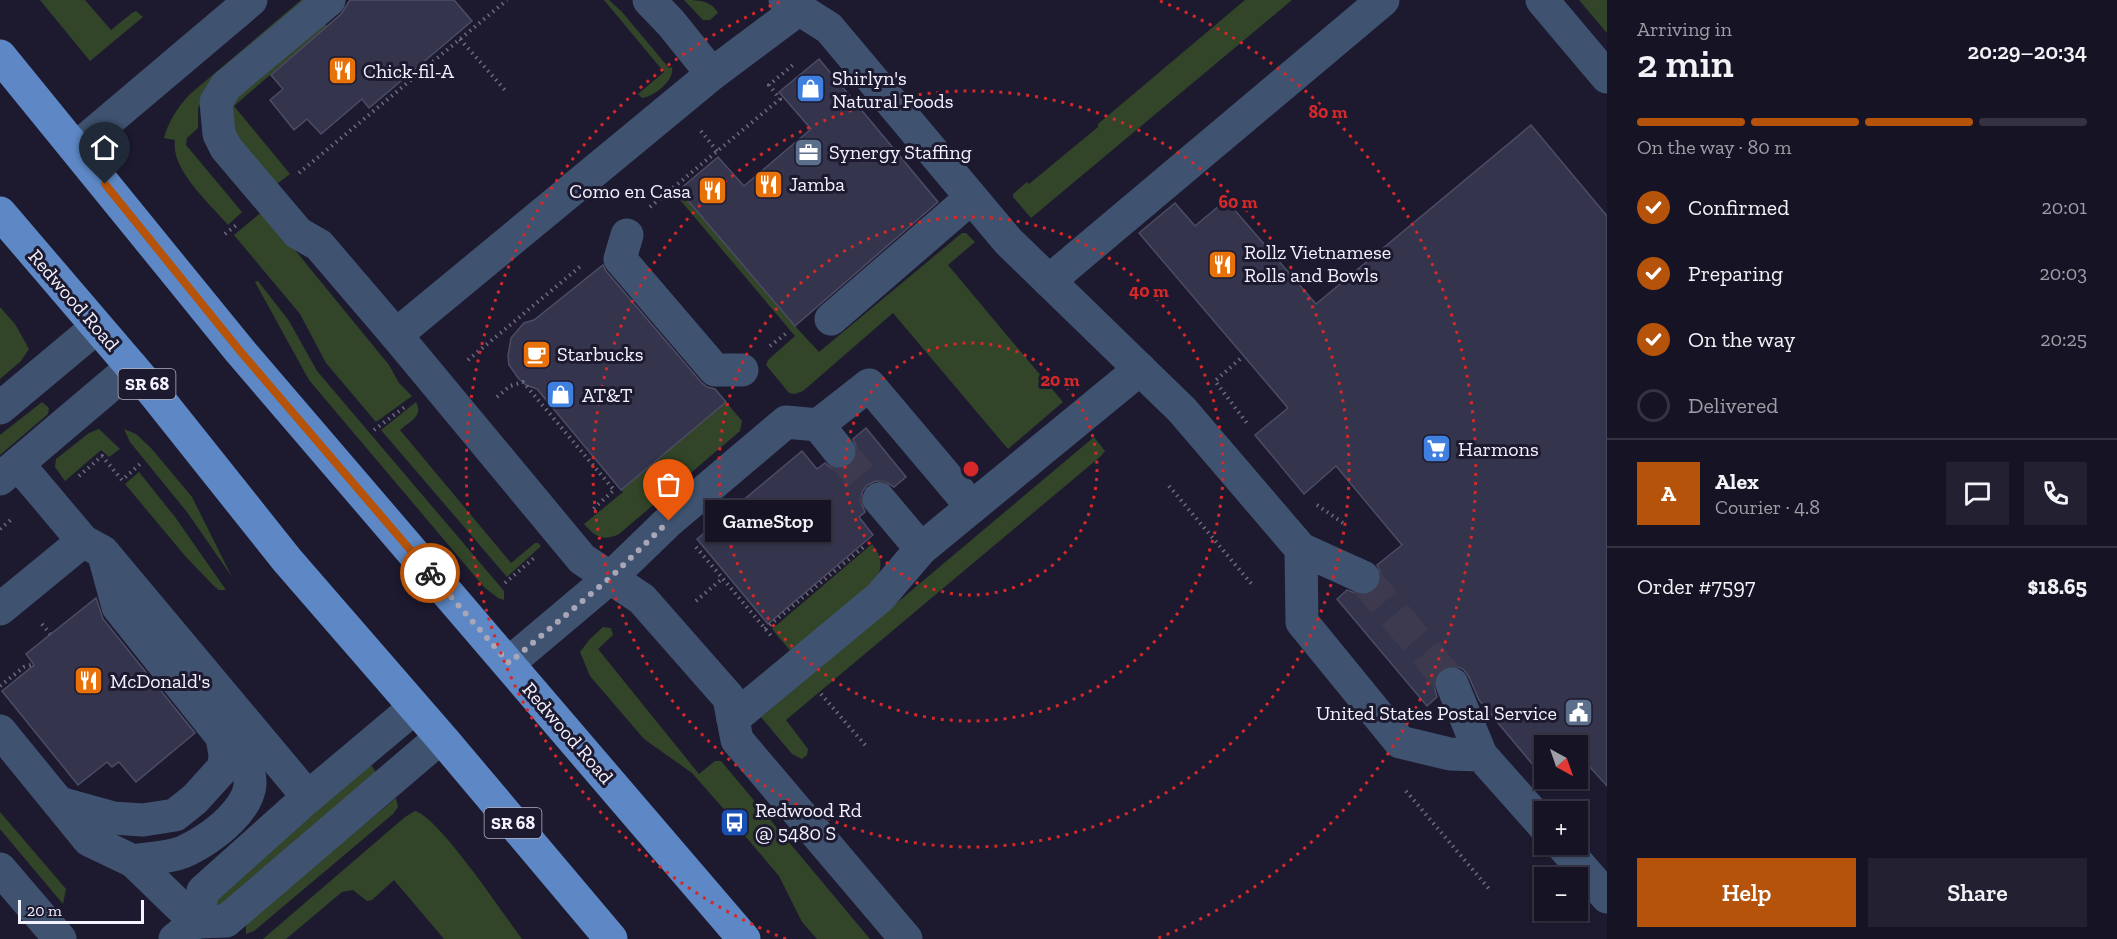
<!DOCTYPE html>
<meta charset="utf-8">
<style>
:root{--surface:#161424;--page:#232131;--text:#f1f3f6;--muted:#9e9ea6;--line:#353341;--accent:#b45309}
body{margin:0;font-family:"Zilla Slab",serif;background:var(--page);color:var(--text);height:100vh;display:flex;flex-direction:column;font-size:22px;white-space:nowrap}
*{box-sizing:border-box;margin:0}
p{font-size:20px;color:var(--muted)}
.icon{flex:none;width:33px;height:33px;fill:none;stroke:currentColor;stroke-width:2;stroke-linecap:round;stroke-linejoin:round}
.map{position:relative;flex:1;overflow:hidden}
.panel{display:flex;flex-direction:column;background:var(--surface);width:510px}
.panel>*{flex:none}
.needle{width:39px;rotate:140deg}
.fabs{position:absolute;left:1534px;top:735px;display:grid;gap:12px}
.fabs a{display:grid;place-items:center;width:54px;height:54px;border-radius:0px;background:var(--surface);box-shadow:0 2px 4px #0004,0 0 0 2px var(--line);font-size:30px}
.scale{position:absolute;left:18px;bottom:15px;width:126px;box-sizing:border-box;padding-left:6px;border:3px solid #f3f2ff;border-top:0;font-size:16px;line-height:21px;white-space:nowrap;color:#f3f2ff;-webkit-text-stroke:4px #1d1a30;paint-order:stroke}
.pin{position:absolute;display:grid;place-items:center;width:51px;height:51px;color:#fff;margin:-62px -26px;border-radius:50% 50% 50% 0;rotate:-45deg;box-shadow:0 0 6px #0007}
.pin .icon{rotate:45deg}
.courier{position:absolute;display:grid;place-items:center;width:60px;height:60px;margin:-30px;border:4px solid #b45309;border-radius:50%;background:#fff;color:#222;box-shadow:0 2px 8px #0007}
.bubble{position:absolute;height:42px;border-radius:0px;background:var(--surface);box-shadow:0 2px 4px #0004,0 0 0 2px var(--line);font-size:20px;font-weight:600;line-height:42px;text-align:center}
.summary em{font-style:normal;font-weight:600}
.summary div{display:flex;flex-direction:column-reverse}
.summary{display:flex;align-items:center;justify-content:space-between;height:102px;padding:0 30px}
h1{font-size:39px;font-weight:600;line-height:45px}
.bar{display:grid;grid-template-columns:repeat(4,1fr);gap:9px 6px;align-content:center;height:72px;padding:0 30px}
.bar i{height:8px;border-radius:4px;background:var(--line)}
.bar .on{background:var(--accent)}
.bar p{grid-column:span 4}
.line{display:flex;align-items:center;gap:15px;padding:0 30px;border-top:2px solid var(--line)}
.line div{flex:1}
.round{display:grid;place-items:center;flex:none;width:63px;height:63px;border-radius:0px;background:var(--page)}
ol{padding:0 30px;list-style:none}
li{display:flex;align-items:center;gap:18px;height:66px}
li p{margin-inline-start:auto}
li .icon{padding:6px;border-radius:50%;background:var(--accent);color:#fff;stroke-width:4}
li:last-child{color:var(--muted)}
li i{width:33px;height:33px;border:3px solid var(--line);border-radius:50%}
.button{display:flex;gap:12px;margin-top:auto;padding:12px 30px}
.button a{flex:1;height:69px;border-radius:0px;background:var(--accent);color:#fff;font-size:24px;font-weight:600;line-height:69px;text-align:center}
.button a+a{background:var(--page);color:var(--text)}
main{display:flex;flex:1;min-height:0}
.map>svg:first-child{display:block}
.green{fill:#324528}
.building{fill:#34344c;stroke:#4c4c66;stroke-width:1.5}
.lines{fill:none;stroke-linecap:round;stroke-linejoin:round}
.minor-tunnel{stroke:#3d3a4f;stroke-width:33;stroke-dasharray:33 16;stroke-linecap:butt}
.path{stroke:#6e6b7e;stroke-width:4;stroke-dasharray:1.5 4.5;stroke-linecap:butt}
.minor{stroke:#3f5370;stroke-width:33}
.major{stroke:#5d88c5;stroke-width:33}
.done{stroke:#a8a6b7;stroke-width:6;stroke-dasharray:0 10.8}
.route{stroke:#b45309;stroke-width:8}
.ring{fill:none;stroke:#d62828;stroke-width:3;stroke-dasharray:3 6}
.labels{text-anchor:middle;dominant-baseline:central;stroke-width:6;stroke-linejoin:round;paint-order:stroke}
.shield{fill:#1d1a30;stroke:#b3b1c1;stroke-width:1.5}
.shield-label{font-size:18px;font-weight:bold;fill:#f3f2ff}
.poi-label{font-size:20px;fill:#f3f2ff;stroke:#1d1a30;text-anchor:start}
.street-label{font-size:20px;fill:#f3f2ff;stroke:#1d1a30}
.centre{fill:#d62828;stroke:#1d1a30;stroke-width:3}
.ring-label{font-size:18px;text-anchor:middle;font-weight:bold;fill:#d62828;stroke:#1d1a30;stroke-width:6;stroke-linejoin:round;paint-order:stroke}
</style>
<main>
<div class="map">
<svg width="1607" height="939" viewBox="0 0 1607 939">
<rect width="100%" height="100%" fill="#1d1a30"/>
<g class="green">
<polygon points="40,0 85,0 111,30 132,13 136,11 143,17 90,61"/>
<path d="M301,0h14l-112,95 -5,14v19l-11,10 -1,7 56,67 -14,13c-18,-21 -58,-56 -53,-85l-11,-2c4,-16 14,-31 25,-43z"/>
<path d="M604,0h5l13,12 47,56 3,-1c3,13 -17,29 -30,31l-4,-4 26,-22z"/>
<path d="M684,0c13,0 27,0 34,13l-8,7h-7z"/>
<polygon points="1245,0 1292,0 1031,218 1013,197 1013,194 1027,182 1029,184 1098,127 1098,124"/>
<polygon points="1579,0 1607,0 1607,33"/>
<polygon points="325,24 327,26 234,106 290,174 274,186 230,127 229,120 234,100"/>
<polygon points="679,190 795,326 819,352 962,233 966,233 975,242 948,265 1063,402 1008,449 893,313 803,391 795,394 789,393 766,365 768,360 795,336 675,194"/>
<polygon points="263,211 389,365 399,383 412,396 376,422 326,363 300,314 234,235"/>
<polygon points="258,281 289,321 317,371 504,591 504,600 498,598 484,587 309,380 255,282"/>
<polygon points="0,307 15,324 29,349 21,361 0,379"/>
<polygon points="42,402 49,408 48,414 0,455 0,435"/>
<path d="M416,402c8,14 -7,20 -16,28l111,133 24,-20h3l3,3 -34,31 -126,-147z"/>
<path d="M726,402l16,19 -2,10 -121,103c-17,8 -24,2 -35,-10l39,-32 -2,-2z"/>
<polygon points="99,429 120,449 109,457 101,450 65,481 55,467 56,459 89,433"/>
<polygon points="124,429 136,434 151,448 192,497 232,577 187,512 130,442"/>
<polygon points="1094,437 1105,451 1101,456 786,720 808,749 807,755 802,759 792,754 761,717"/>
<polygon points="139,472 175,517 226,590 219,590 214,586 186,557 125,484"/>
<path d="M872,544c6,8 10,15 8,26 -5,20 -69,67 -88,83l-20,-24z"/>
<polygon points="603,627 611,628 613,635 598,649 699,774 715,761 721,761 870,939 817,939 802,922 779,876 740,830 749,822 738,808 729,815 692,773 644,739 590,676 580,652 590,639"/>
<polygon points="368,766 372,766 377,774 220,910 210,900"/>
<polygon points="396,798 398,807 393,814 254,931 246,934 246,926 250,919"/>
<path d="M415,811c24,6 89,104 107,128h-78l-50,-59 -22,20 -5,1 -14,-11 -11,2 -56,47h-23l142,-122z"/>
<polygon points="0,812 66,889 63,904 0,829"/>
</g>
<g class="building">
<polygon points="350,0 454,0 472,21 369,108 362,99 321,134 307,119 294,130 270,100 283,89 271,75 341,14"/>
<polygon points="819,59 938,202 795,326 679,190 718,157 744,186 811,129 779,92"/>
<polygon points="1531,125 1607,216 1607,786 1579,755 1578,756 1578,746 1545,746 1545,778 1552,778 1548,783 1479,700 1469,677 1463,669 1454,665 1444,667 1438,672 1433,682 1437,697 1427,706 1337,599 1347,590 1364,596 1374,592 1380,584 1382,576 1377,565 1402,545 1336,466 1304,494 1255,435 1288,408 1139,233 1175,203 1195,226 1226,200 1316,304"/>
<polygon points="603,265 606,271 701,382 707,387 715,389 726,402 621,490 537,389 526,385 519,379 509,365 508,356 511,338 524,323 534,320"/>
<polygon points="866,428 906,477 894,487 886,482 876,481 867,485 862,492 861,502 865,512 859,517 873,535 768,624 697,539 802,451 817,469 825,463 833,469 842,469 850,466 857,457 857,448 853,439"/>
<polygon points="96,598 103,619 195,733 136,782 119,762 112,767 107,762 78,785 2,691 34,665 26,654"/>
</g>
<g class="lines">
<g class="minor-tunnel">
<polyline points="839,451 879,499"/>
<polyline points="1363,577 1452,684"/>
</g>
<g class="path">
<polyline points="460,39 505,90"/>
<polyline points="701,131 717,151"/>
<polyline points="299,173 507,0"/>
<polyline points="650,207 780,99 769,85 793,65"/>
<polyline points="225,234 239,223"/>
<polyline points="770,346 788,332"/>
<polyline points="1240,359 1215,381 1249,426"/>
<polyline points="468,360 582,265"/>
<polyline points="497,397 510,386 523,382 614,490 591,511"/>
<polyline points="374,430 406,406"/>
<polyline points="79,476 102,456 122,480 140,464"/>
<polyline points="1169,486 1254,587"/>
<polyline points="1317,505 1343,523"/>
<polyline points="0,529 13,518"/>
<polyline points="696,547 773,638"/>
<polyline points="505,583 534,558"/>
<polyline points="696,601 723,578"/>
<polyline points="42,624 50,634"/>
<polyline points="765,629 866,545"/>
<polyline points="0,686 24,667 34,664"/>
<polyline points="821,694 866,746"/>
<polyline points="1406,791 1490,890"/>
</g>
<g class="minor">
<polyline points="329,0 226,86 216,102 219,134 226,148 298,233 319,245 396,335"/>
<polyline points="649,0 671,23 712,74"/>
<polyline points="785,0 829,28 1008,241 1182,410 1301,549 1302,622 1400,742 1450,754 1481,755 1545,827"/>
<polyline points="1542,0 1607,77"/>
<polyline points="799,9 712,74 396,335 582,559 642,599 729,698 737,740 906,939"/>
<polyline points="76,148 251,0"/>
<polyline points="627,235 620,259 715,370 742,370"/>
<polyline points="1049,281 1383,0"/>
<polyline points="831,319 971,198"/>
<polyline points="0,408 97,327"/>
<polyline points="818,425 839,451"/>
<polyline points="18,464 83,541 103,552 308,797"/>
<polyline points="0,479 132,367"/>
<polyline points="879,499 921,549"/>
<polyline points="1301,549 1363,577"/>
<polyline points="0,609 83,541"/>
<polyline points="509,663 611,577 669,521 786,422 818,425 869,385 972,507"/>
<polyline points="1452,684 1481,755"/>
<polyline points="733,719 880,597 921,549 1140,369"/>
<polyline points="0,731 89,840 133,861 196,922"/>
<polyline points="59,803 113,818 143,820 175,815 195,799 224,767 225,755 222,737 118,607 105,559"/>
<polyline points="1561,844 1607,897"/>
<path d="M133,861c16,-3 35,-3 50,-9 26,-11 78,-48 65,-81 -5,-12 -18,-24 -26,-34"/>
<polyline points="0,869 60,939"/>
<polyline points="196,922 203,891 308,797 414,708"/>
<polyline points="175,939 196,922 226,921 440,738"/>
</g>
<g class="major">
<polyline points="0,56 240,351 744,939"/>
<polyline points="0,213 154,393 287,560 445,742 611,939"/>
</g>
</g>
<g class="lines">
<polyline class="done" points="430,573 509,663 611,577 669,521"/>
<polyline class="route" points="105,184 240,351 430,573"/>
</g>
<g class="ring">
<circle cx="971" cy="469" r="126"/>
<circle cx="971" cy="469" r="252"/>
<circle cx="971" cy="469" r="378"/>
<path d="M786 939A505 505 0 0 1 782 1M1160 1A505 505 0 0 1 1156 939"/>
</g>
<defs>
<symbol id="restaurant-square" viewBox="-11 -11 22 22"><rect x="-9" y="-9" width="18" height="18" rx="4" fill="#e8710a" stroke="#1d1a30"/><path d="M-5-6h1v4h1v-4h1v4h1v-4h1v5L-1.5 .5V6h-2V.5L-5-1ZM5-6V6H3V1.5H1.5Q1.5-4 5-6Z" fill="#fff"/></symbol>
<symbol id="shop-square" viewBox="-11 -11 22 22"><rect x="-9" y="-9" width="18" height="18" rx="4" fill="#3f7fe0" stroke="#1d1a30"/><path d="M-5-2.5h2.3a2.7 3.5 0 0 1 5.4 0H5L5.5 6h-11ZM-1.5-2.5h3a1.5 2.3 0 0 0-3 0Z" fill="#fff"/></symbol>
<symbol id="office-square" viewBox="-11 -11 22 22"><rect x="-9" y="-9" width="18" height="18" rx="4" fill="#5c6f8a" stroke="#1d1a30"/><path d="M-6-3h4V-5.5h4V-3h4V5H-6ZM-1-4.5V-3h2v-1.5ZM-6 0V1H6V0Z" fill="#fff"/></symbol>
<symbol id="cafe-square" viewBox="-11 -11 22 22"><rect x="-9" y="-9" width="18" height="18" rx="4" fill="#e8710a" stroke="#1d1a30"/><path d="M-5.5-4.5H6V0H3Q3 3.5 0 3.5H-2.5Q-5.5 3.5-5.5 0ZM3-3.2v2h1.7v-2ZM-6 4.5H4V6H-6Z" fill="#fff"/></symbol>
<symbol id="supermarket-square" viewBox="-11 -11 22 22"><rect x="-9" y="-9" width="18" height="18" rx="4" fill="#3f7fe0" stroke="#1d1a30"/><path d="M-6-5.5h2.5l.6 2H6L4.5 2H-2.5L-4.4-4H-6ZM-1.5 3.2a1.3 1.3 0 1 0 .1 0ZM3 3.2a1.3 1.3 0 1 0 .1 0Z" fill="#fff"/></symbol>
<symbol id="civic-square" viewBox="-11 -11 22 22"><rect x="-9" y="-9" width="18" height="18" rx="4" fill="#5c6f8a" stroke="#1d1a30"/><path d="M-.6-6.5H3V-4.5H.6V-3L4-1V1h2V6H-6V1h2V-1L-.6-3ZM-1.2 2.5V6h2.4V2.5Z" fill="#fff"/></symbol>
<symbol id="bus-square" viewBox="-11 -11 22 22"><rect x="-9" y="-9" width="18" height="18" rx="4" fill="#1a4fb4" stroke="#1d1a30"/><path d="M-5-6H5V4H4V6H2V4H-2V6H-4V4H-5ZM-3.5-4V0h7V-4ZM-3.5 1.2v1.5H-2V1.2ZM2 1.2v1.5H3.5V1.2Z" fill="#fff"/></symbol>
</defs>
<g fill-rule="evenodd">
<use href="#restaurant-square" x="326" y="54" width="33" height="33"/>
<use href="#shop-square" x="794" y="72" width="33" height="33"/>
<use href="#office-square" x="792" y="136" width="33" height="33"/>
<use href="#restaurant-square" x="752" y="168" width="33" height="33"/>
<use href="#restaurant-square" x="696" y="174" width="33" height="33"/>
<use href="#restaurant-square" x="1206" y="248" width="33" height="33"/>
<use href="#cafe-square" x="520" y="338" width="33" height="33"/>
<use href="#shop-square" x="544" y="378" width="33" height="33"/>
<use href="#supermarket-square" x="1420" y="432" width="33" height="33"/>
<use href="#restaurant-square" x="72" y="664" width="33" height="33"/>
<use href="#civic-square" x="1562" y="696" width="33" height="33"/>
<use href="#bus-square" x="718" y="806" width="33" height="33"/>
</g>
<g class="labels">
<g class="shield">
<rect x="118.5" y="369" width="57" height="30" rx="4.5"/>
<rect x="484.5" y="808" width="57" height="30" rx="4.5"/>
</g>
<g class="shield-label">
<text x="147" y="384">SR 68</text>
<text x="513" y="823">SR 68</text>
</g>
<g class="poi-label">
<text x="363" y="71">Chick-fil-A</text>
<text x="832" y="78">Shirlyn's<tspan x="832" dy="23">Natural Foods</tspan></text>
<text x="829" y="152">Synergy Staffing</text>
<text x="789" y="184">Jamba</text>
<text x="691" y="191" text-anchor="end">Como en Casa</text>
<text x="1244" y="252">Rollz Vietnamese<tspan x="1244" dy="23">Rolls and Bowls</tspan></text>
<text x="557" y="354">Starbucks</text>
<text x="582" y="395">AT&amp;T</text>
<text x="1458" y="449">Harmons</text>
<text x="110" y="681">McDonald's</text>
<text x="1557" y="713" text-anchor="end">United States Postal Service</text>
<text x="755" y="810">Redwood Rd<tspan x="755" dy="23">@ 5480 S</tspan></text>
</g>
<g class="street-label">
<text transform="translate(74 300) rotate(49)">Redwood Road</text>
<text transform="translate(568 733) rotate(49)">Redwood Road</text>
</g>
</g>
<circle cx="971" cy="469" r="9" class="centre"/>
<g class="ring-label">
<text x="1328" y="118">80 m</text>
<text x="1238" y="208">60 m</text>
<text x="1149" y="297">40 m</text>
<text x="1060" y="386">20 m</text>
</g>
</svg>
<div class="fabs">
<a><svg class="needle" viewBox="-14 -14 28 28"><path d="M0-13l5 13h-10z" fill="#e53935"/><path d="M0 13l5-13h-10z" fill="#9e9ea6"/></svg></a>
<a>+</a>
<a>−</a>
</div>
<div class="scale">20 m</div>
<div class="pin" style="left:669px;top:521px;background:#ea580c"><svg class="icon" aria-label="bag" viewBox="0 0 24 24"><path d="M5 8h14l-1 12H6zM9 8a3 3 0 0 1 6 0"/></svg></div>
<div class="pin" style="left:105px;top:184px;background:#1f2937"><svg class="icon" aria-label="home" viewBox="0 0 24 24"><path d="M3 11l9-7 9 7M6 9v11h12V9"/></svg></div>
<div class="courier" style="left:430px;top:573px"><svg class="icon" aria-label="bike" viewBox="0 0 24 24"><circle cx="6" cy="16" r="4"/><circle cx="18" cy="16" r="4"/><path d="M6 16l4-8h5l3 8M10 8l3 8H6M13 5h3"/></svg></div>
<div class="bubble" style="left:705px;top:500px;width:126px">GameStop</div>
</div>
<section class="panel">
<div class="summary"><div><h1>2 min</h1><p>Arriving in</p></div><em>20:29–20:34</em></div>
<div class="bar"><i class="on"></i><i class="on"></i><i class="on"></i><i></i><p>On the way · 80 m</p></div>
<ol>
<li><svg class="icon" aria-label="check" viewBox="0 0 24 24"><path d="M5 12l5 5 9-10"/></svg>Confirmed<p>20:01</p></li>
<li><svg class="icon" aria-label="check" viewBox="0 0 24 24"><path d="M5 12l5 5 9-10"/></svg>Preparing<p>20:03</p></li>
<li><svg class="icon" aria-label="check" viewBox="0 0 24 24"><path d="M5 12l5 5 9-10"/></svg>On the way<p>20:25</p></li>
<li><i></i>Delivered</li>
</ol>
<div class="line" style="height:108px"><b class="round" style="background:var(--accent);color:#fff">A</b><div><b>Alex</b><p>Courier · 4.8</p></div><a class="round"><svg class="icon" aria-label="chat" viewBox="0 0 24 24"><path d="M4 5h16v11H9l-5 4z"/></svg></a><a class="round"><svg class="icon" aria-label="phone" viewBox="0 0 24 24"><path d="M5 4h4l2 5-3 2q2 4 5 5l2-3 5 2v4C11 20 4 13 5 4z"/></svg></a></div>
<div class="line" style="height:78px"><div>Order #7597</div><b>$18.65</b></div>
<div class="button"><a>Help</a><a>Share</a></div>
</section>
</main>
